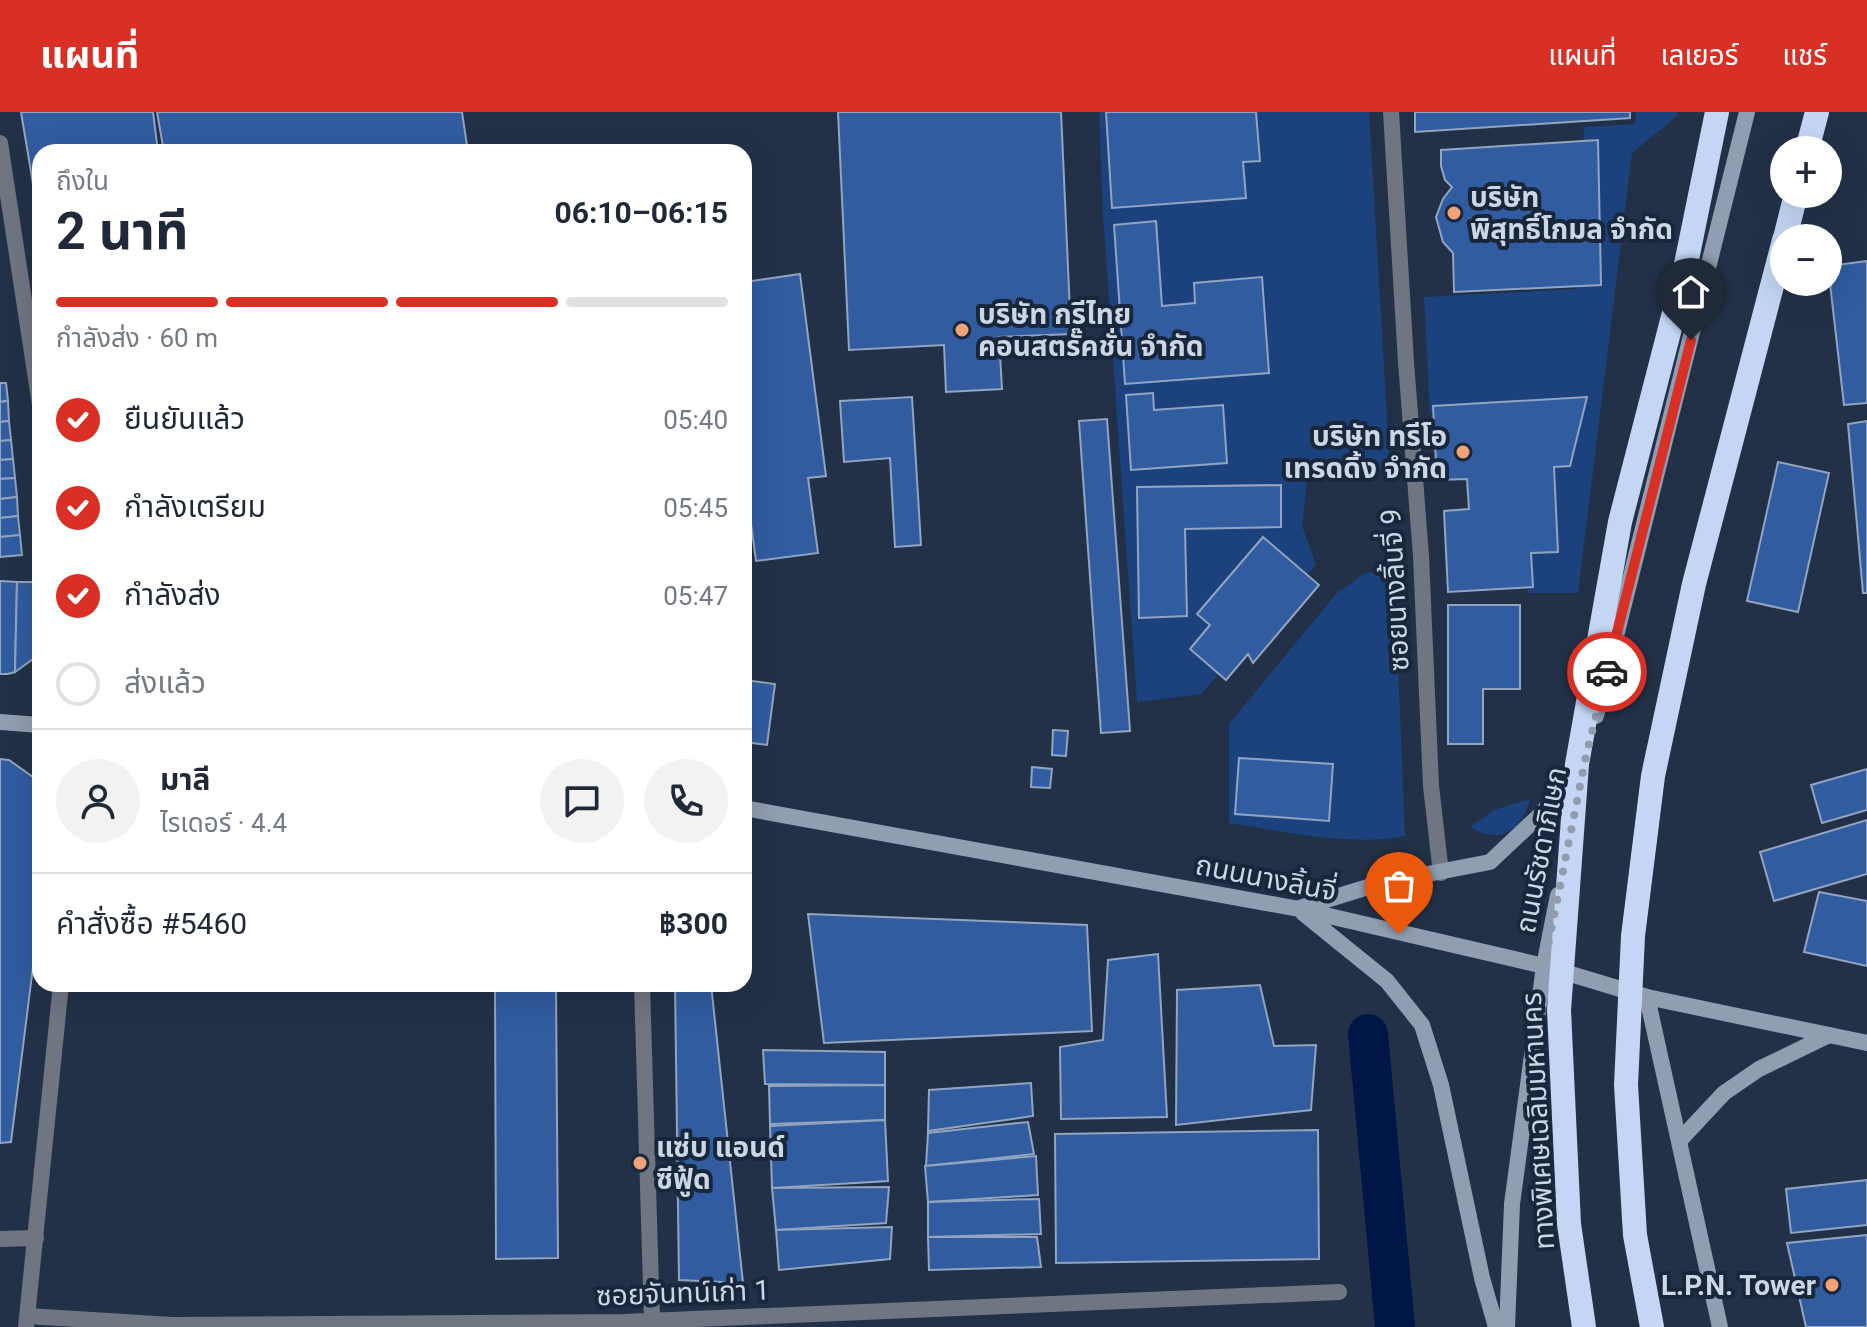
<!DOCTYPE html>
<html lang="th">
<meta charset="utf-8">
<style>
:root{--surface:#fff;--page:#f2f2f3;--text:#1f2937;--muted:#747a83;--line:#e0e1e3;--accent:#d93025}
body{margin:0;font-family:Roboto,"Noto Sans Thai",sans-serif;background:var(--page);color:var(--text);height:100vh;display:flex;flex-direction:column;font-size:30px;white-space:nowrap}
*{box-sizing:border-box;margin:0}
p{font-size:26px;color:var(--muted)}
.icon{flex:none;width:44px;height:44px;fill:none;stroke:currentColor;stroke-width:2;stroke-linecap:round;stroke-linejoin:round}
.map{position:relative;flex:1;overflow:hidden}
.side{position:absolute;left:32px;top:32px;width:720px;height:848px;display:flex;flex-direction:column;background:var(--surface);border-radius:24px;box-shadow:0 8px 32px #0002}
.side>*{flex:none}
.fabs{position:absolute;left:1770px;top:24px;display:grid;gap:16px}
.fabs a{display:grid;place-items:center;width:72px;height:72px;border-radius:50%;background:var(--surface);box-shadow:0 8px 32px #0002;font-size:40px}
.pin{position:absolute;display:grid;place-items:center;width:68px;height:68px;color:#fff;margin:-82px -34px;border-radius:50% 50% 50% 0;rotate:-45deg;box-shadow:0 0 8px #0007}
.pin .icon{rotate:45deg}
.courier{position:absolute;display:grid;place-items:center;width:80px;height:80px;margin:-40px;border:6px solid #d93025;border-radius:50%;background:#fff;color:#222;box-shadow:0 2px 10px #0007}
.head em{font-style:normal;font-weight:700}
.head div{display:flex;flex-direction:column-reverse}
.head{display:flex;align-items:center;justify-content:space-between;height:136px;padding:0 24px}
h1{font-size:52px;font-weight:700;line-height:60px}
.bar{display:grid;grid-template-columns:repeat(4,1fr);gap:12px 8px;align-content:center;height:96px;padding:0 24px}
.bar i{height:10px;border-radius:6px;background:var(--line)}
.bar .selected{background:var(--accent)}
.bar p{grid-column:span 4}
.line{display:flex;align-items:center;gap:20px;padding:0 24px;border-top:2px solid var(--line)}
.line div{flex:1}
.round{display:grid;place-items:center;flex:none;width:84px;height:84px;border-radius:42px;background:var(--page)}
ol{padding:0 24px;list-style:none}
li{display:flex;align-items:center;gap:24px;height:88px}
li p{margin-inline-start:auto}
li .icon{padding:8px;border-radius:50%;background:var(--accent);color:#fff;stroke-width:4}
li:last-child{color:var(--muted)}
li i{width:44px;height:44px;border:4px solid var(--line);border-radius:50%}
header{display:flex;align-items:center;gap:48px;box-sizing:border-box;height:112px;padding:0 40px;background:var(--accent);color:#fff}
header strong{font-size:38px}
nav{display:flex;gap:44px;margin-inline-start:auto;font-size:28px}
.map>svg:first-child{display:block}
.green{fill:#1c427d}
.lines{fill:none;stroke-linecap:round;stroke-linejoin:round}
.canal{stroke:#001646;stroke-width:40}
.building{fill:#315ca0;stroke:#92a4bf;stroke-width:2}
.minor{stroke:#6f7682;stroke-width:16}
.tertiary{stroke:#6f7682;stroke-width:16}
.secondary{stroke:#919db0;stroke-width:16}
.motorway{stroke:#c4d6f3;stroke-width:24}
.motorway-bridge{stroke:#c4d6f3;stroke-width:24}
.done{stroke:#919cad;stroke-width:8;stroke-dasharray:0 14.4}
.route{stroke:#d93025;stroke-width:10}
.poi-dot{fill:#f0a278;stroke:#19273d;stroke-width:3}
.labels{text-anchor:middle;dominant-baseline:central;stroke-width:8;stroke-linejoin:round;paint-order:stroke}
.poi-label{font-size:28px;font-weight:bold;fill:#ccd6e4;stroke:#19273d;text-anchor:start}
.street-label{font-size:28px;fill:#ccd6e4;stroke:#19273d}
</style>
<header>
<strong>แผนที่</strong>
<nav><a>แผนที่</a><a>เลเยอร์</a><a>แชร์</a></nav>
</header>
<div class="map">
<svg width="1867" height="1215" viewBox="0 0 1867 1215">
<rect width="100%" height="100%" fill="#233148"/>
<g class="green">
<polygon points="1099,0 1369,0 1390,358 1308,361 1302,414 1316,453 1201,582 1137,590 1103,102"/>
<polygon points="1636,0 1677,0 1677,4 1632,41 1578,481 1528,481 1516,296 1430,301 1424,185 1576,177 1584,15 1635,12"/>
<path d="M1394,457l11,267c-51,11 -123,-5 -176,-13v-99l108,-131 28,-20z"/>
<path d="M1530,687c-10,33 -28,46 -60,28l24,-17z"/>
</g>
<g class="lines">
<polyline class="canal" points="1368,922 1395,1215"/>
</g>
<g class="building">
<polygon points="21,0 153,0 158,40 40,40 40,114"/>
<polygon points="157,0 462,0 468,40 164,40"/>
<polygon points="838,0 1061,0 1071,222 999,225 1002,277 946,280 944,233 849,238"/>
<polygon points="1106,0 1256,0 1260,49 1243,50 1246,86 1112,96"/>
<polygon points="1415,0 1630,0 1630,6 1415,20"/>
<polygon points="1598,28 1601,173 1454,180 1453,141 1443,130 1436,105 1443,87 1452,75 1445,68 1441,54 1441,38"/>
<polygon points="1156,109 1162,194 1195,191 1194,171 1262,165 1269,261 1125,272 1114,113"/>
<polygon points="1867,149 1867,291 1844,293 1828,154"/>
<polygon points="800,162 826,364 808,366 818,441 756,449 744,359 744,170"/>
<polygon points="0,271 6,271 8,289 0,290"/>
<polygon points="1153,281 1154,298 1223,293 1227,351 1131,358 1126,283"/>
<polygon points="912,285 921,433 895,435 890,346 844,350 840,289"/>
<polygon points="1587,285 1570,354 1554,355 1558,440 1531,441 1533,475 1448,480 1444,399 1469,397 1467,367 1437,368 1433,294"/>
<polygon points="8,289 9,309 0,310 0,290"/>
<polygon points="1107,307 1130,619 1101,621 1079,309"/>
<polygon points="9,309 11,328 0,329 0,310"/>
<polygon points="1867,309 1867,481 1863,481 1848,312"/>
<polygon points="11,328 13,347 0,348 0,329"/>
<polygon points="13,347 15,366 0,367 0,348"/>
<polygon points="1778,350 1829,361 1798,500 1747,489"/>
<polygon points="15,366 17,385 0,387 0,367"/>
<polygon points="1281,373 1281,415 1185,417 1187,504 1139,506 1137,375"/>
<polygon points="17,385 18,404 0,406 0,387"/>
<polygon points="18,404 20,423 0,425 0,406"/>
<polygon points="20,423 22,443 0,445 0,425"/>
<polygon points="1263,425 1319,473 1253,551 1248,542 1226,568 1190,537 1210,513 1197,502"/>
<polygon points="0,469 17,470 15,560 8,562 0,562"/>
<polygon points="17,470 40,470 40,542 15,560"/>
<polygon points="1448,493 1520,493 1520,577 1483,577 1483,632 1448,632"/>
<polygon points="744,568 775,572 767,633 744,630"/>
<polygon points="1053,618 1068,619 1066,644 1052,643"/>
<polygon points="1239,646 1333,652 1329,709 1235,702"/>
<polygon points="0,647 9,648 40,670 40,799 11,1030 0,1031"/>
<polygon points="1032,655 1052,657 1050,676 1031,675"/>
<polygon points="1867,657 1867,698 1822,711 1811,673"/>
<polygon points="1867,708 1867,762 1774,789 1760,740"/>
<polygon points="1819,780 1867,789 1867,854 1804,840"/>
<polygon points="808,802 1087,813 1092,919 824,931"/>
<polygon points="1158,842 1167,1005 1061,1007 1060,935 1103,928 1108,848"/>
<polygon points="495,872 556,872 558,1146 496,1147"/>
<polygon points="675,872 711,872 743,1171 679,1168"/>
<polygon points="1260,873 1274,934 1316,933 1311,998 1176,1013 1177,878"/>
<polygon points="763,938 885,940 885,973 765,972"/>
<polygon points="1031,971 1033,1004 928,1019 929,978"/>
<polygon points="885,973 885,1008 770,1012 769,974"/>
<polygon points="885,1008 888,1069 772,1076 770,1014"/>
<polygon points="1028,1010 1034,1042 926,1054 928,1021"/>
<polygon points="1318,1018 1319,1147 1056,1151 1055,1022"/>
<polygon points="1036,1044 1038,1083 928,1090 925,1054"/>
<polygon points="1867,1068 1867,1113 1791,1121 1786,1077"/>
<polygon points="889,1075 886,1111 776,1118 772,1076"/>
<polygon points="1039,1087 1041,1122 928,1125 928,1090"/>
<polygon points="892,1115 890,1147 779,1158 776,1118"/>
<polygon points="1867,1123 1867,1215 1806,1215 1787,1131"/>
<polygon points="928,1125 1037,1125 1041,1155 929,1158"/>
</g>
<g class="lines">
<g class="minor">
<polyline points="1391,0 1406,250 1421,444 1431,674 1441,761"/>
<polyline points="642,872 652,1209"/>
<polyline points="0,1127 36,1126"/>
<polyline points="28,1204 172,1213 624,1210 1339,1180"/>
</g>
<g class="tertiary">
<polyline points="0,31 40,293"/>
<polyline points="26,1215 61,872"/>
</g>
<g class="secondary">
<polyline points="1596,604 1747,0"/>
<polyline points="0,610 40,613"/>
<polyline points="744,696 1299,797 1544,854 1647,885 1867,931"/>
<polyline points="1300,796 1381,771 1490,750 1542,701 1577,655"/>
<polyline points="1303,801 1387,869 1422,913 1441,973 1482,1166 1496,1215"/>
<polyline points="1647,885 1720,1215"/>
<polyline points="1681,1027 1724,981 1759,957 1829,923"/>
<polyline points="1507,1215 1512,1092 1544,854 1558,783"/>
</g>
<g class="motorway">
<polyline points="1807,38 1817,0"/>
<polyline points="1785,126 1796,82"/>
</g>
<g class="motorway-bridge">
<polyline points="1584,1215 1569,1112 1559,898 1577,652 1620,410 1684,162 1717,0"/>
<polyline points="1652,1215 1635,1123 1626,973 1633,824 1653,664 1694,472 1784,128"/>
</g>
</g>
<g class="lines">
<polyline class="done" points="1399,822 1544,854 1586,644 1607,560"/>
<polyline class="route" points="1607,560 1691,228"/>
</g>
<g class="poi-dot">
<circle cx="1454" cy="101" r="8"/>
<circle cx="962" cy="218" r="8"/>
<circle cx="1463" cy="340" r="8"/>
<circle cx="640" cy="1051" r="8"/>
<circle cx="1832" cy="1173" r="8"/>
</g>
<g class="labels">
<g class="poi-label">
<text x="1470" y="85">บริษัท<tspan x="1470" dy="32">พิสุทธิ์โกมล จำกัด</tspan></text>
<text x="978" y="202">บริษัท กรีไทย<tspan x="978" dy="32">คอนสตรั๊คชั่น จำกัด</tspan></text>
<text x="1447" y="324" text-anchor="end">บริษัท ทรีโอ<tspan x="1447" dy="32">เทรดดิ้ง จำกัด</tspan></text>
<text x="656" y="1035">แซ่บ แอนด์<tspan x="656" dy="32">ซีฟู้ด</tspan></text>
<text x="1816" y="1173" text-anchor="end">L.P.N. Tower</text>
</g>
<g class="street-label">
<text transform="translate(1395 478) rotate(-93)">ซอยนางลิ้นจี่ 9</text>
<text transform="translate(1541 738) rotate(-79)">ถนนรัชดาภิเษก</text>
<text transform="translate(1266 766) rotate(11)">ถนนนางลิ้นจี่</text>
<text transform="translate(1538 1009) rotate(-93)">ทางพิเศษเฉลิมมหานคร</text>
<text transform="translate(683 1181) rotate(-2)">ซอยจันทน์เก่า 1</text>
</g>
</g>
</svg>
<div class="fabs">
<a>+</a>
<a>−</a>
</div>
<div class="pin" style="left:1399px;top:822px;background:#ea580c"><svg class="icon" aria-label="bag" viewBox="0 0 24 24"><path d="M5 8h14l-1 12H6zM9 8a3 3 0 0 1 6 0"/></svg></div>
<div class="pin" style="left:1691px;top:228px;background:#1f2937"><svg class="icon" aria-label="home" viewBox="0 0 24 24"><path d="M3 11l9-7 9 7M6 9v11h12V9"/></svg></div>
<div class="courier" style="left:1607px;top:560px"><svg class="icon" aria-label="car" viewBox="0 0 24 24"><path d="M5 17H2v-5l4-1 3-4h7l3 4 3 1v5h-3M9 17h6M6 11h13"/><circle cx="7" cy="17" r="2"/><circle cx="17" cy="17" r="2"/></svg></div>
<section class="side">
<div class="head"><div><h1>2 นาที</h1><p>ถึงใน</p></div><em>06:10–06:15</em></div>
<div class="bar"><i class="selected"></i><i class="selected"></i><i class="selected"></i><i></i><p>กำลังส่ง · 60 m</p></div>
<ol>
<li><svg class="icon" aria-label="check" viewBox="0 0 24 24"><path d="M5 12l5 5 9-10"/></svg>ยืนยันแล้ว<p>05:40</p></li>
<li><svg class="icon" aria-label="check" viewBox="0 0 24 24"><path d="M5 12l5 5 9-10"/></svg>กำลังเตรียม<p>05:45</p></li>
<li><svg class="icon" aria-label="check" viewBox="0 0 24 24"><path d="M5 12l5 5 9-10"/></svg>กำลังส่ง<p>05:47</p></li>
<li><i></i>ส่งแล้ว</li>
</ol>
<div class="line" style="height:144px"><a class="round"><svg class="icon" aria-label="person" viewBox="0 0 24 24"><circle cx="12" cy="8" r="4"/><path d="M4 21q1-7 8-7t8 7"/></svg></a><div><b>มาลี</b><p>ไรเดอร์ · 4.4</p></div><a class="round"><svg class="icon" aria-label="chat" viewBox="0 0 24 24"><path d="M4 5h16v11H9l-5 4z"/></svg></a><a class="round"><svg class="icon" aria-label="phone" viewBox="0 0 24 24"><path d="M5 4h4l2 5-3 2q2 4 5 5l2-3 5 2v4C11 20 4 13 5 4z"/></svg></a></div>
<div class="line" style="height:104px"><div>คำสั่งซื้อ #5460</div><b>฿300</b></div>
</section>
</div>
